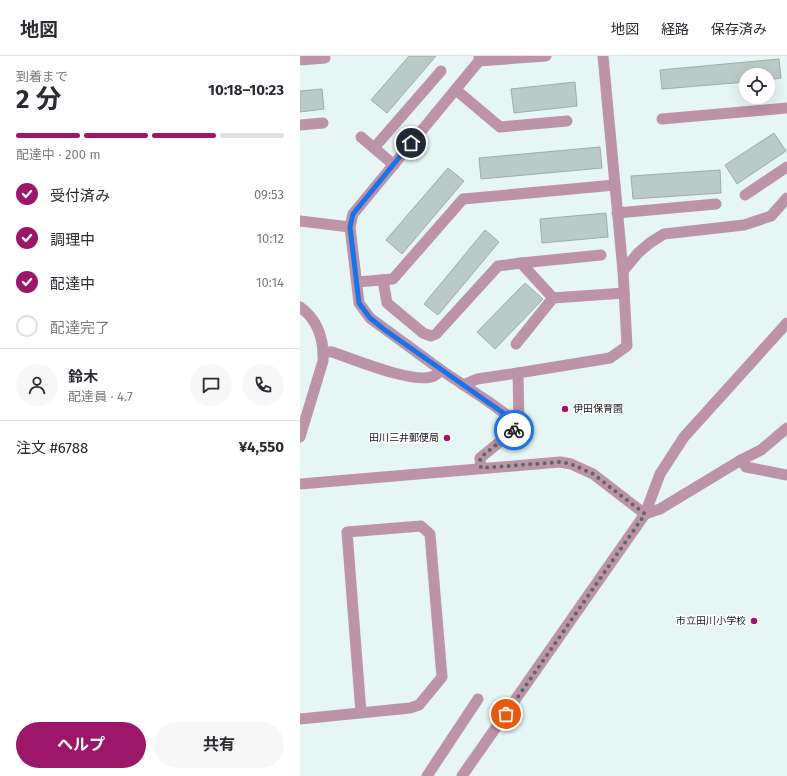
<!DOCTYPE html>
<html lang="ja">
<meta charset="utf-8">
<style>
:root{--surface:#fff;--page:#f7f7f7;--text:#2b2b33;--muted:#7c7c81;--line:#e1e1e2;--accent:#9c176a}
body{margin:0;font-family:"Fira Sans","Noto Sans JP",sans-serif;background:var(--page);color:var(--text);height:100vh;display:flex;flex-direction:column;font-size:15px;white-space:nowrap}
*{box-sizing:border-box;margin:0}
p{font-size:13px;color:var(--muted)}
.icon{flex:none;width:22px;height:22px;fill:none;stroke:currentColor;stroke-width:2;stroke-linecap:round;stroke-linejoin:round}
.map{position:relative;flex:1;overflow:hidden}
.drawer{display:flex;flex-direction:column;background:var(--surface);width:300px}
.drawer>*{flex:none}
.controls{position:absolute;left:439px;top:12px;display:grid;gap:8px}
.controls a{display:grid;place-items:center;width:36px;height:36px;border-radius:50%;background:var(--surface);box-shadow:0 4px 16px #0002;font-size:20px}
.pin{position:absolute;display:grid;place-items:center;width:34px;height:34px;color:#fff;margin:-17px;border:2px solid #fff;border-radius:50%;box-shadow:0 1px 4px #0007}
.courier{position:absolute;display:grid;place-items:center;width:40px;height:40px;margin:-20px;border:3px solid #1a73e8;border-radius:50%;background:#fff;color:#222;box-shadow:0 1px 5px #0007}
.head em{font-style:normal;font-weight:700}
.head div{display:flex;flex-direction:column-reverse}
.head{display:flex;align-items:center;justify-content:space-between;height:68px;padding:0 16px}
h1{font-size:26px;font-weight:700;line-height:30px}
.bar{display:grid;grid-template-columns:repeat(4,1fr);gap:6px 4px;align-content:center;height:48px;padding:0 16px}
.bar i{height:5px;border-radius:3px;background:var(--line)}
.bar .on{background:var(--accent)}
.bar p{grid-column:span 4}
.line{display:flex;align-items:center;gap:10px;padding:0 16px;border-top:1px solid var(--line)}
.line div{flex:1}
.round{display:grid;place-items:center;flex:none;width:42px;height:42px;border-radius:21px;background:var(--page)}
ol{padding:0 16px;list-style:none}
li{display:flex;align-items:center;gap:12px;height:44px}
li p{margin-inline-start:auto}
li .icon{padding:4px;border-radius:50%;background:var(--accent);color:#fff;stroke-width:4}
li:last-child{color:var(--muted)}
li i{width:22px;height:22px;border:2px solid var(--line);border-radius:50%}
.button{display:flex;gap:8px;margin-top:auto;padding:8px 16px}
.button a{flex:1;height:46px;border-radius:24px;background:var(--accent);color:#fff;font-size:16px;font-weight:700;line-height:46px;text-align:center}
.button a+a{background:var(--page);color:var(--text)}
header{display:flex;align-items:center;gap:24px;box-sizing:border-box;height:56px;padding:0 20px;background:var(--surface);border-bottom:1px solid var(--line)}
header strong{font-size:19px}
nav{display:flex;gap:22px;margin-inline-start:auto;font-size:14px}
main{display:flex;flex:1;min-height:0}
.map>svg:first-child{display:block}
.building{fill:#b9cac7;stroke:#9dadab}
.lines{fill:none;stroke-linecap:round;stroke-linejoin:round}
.minor{stroke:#bd93a7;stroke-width:11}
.done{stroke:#5d6766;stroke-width:4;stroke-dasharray:0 7.2}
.route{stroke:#1a73e8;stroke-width:5}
.poi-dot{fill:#9c176a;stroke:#fff;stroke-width:1.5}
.labels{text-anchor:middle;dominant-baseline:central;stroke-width:3;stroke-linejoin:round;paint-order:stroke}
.poi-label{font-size:10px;fill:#141a1a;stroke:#fff;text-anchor:end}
</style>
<header>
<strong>地図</strong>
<nav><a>地図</a><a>経路</a><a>保存済み</a></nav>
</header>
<main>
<section class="drawer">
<div class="head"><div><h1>2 分</h1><p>到着まで</p></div><em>10:18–10:23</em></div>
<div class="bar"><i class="on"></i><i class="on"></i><i class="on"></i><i></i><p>配達中 · 200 m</p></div>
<ol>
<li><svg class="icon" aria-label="check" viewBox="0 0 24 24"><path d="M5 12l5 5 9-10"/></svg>受付済み<p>09:53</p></li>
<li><svg class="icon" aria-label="check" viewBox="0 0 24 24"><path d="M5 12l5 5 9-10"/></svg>調理中<p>10:12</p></li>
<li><svg class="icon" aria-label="check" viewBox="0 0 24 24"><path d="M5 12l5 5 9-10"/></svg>配達中<p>10:14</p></li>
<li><i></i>配達完了</li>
</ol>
<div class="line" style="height:72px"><a class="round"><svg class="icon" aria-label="person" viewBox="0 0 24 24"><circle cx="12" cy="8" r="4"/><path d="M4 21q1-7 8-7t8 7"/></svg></a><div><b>鈴木</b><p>配達員 · 4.7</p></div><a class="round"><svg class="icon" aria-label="chat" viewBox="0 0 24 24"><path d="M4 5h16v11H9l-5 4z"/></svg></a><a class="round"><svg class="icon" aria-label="phone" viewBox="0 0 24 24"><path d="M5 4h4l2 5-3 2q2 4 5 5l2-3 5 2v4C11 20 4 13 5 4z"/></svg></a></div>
<div class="line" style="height:52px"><div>注文 #6788</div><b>¥4,550</b></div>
<div class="button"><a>ヘルプ</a><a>共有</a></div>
</section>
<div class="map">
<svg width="487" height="720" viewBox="0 0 487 720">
<rect width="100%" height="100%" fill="#e5f6f4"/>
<g class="building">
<polygon points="109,0 136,0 87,57 71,44"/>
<polygon points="479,3 481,22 468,24 468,19 446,19 446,26 362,33 360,14"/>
<polygon points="275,26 277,50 214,57 211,33"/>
<polygon points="22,33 24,53 0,56 0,35"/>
<polygon points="474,77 486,95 437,128 425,109"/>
<polygon points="300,91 302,112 181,123 179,102"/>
<polygon points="148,112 164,125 102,198 86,184"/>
<polygon points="420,114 421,137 333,143 331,120"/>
<polygon points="306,157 308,181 242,187 240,163"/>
<polygon points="185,174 199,186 138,259 124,248"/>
<polygon points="225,227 243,243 195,293 177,276"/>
</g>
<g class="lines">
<g class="minor">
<polyline points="179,0 179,5 53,158 50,171 59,247 70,262 141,314 189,346 219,368"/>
<polyline points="0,4 25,2"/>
<polyline points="179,5 246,0"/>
<polyline points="156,34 200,71 267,65"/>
<polyline points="362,63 487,52"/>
<polyline points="0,69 23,67"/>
<polyline points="61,81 94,109"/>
<polyline points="74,92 141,15"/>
<polyline points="445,139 487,111"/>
<polyline points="317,157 416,148"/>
<polyline points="0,165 50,171"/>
<polyline points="323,215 338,197 351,186 364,178 444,169 471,160 487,142"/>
<polyline points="83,224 87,247 123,277 131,280 136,278 198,210 221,207"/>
<polyline points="57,226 93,223 163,143 315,129"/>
<polyline points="253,242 221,207 301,199"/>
<path d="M0,251c18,13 24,33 23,54l-23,76"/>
<polyline points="216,288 253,242 324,237"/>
<path d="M23,296h9c21,7 83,33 102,24 2,-1 5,-4 7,-6"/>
<polyline points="163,329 177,323 218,317"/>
<polyline points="441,404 446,411 487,419"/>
<polyline points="181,412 180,402 212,376 219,368 218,317 310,302 327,290 323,215 303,0"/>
<polyline points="0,428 260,406 271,408 293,418 345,458"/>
<polyline points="345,458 360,453 441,404 461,394 487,372"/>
<polyline points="0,663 110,652 119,649 142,621 130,478 121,470 47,476 61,657"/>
<polyline points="127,720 178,643"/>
<polyline points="162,720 345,458 360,418 384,381 487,267"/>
</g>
</g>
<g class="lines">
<polyline class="done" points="206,658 345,458 293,418 271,408 260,406 181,412 180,402 214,374"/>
<polyline class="route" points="111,87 53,158 50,171 59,247 70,262 85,274 219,368 214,374"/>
</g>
<g class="poi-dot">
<circle cx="265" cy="353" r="4"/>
<circle cx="147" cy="382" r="4"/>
<circle cx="454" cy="565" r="4"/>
</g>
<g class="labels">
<g class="poi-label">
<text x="273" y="353" text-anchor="start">伊田保育園</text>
<text x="139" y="382">田川三井郵便局</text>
<text x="446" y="565">市立田川小学校</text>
</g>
</g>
</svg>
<div class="controls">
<a><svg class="icon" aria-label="locate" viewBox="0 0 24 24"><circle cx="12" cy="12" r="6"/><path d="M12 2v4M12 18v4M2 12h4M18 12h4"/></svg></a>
</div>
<div class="pin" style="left:206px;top:658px;background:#ea580c"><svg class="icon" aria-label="bag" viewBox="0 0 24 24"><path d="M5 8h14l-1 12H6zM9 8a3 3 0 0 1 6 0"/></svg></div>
<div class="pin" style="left:111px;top:87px;background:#1f2937"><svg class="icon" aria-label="home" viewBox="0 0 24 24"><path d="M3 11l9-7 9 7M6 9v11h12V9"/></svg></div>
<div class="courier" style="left:214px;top:374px"><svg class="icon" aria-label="bike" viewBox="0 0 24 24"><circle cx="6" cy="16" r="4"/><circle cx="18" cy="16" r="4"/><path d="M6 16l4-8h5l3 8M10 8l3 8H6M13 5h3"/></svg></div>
</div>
</main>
